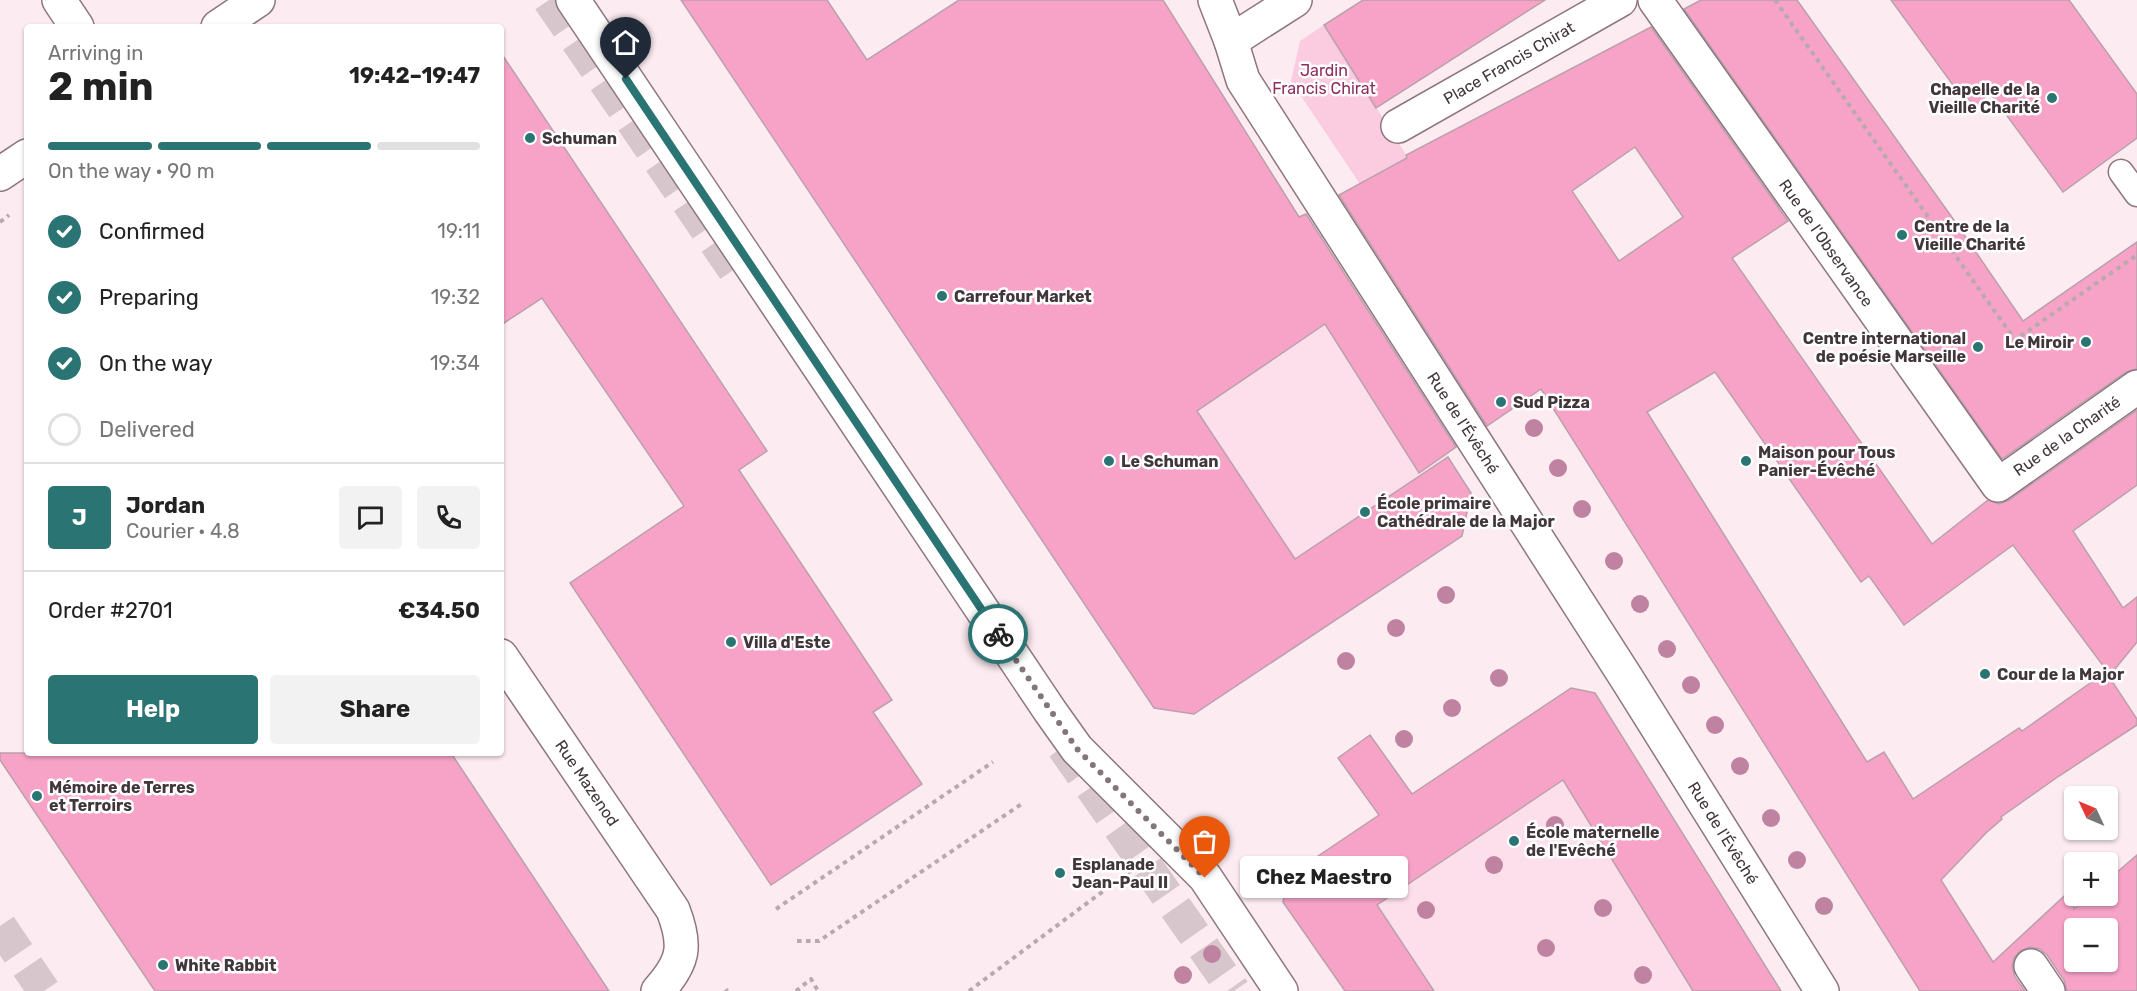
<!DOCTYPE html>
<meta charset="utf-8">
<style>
:root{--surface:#fff;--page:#f2f2f2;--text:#222;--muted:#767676;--line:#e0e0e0;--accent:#2a7473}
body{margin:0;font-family:Rubik,sans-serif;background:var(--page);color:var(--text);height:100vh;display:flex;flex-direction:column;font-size:22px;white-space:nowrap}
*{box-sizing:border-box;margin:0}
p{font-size:20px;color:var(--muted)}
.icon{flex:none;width:33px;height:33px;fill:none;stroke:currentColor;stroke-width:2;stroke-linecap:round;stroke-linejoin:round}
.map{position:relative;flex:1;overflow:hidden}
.side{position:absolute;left:24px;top:24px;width:480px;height:732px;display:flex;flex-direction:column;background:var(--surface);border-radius:6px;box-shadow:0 2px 4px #0004}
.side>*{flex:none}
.needle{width:39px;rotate:314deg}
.fabs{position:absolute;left:2064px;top:786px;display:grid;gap:12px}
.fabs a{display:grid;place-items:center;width:54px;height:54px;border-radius:6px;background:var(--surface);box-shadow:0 2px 4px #0004;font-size:30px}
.pin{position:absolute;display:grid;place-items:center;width:51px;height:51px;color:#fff;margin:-62px -26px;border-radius:50% 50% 50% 0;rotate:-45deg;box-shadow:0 0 6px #0007}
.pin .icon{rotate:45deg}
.courier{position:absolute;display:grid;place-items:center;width:60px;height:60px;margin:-30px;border:4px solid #2a7473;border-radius:50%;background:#fff;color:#222;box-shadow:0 2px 8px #0007}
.bubble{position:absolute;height:42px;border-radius:6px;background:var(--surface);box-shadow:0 2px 4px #0004;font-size:20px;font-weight:700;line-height:42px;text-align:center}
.summary em{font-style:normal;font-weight:700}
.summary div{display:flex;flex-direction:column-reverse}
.summary{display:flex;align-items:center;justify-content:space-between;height:102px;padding:0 24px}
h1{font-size:39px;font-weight:700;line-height:45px}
.bar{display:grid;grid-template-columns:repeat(4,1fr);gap:9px 6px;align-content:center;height:72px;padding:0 24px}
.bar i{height:8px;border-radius:4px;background:var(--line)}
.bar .current{background:var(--accent)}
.bar p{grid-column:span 4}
.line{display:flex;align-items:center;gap:15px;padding:0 24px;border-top:2px solid var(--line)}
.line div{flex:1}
.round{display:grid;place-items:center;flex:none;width:63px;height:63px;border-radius:6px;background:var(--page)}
ol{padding:0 24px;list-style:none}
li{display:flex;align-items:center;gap:18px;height:66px}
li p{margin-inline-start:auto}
li .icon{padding:6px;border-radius:50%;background:var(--accent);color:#fff;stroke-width:4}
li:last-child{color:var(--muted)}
li i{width:33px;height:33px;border:3px solid var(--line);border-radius:50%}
.primary-button{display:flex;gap:12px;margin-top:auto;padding:12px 24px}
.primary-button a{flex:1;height:69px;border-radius:6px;background:var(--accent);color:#fff;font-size:24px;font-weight:700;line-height:69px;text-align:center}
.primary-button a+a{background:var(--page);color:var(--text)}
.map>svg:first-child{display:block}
.built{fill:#fcdfeb}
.green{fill:#fbcbdf}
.building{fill:#f7a3c8;stroke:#bba0ab;stroke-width:1.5;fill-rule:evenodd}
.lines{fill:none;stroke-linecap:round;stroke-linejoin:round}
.highway-tunnel{stroke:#d7c7cd;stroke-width:33;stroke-dasharray:33 16;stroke-linecap:butt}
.lane-casing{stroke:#8e7680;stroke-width:27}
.street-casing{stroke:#8e7680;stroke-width:36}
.secondary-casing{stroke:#8e7680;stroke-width:36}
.path{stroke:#b8a9ae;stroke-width:4;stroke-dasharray:4.5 4.5;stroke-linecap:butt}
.lane{stroke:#fff;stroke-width:24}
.street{stroke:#fff;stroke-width:33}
.secondary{stroke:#fff;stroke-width:33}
.tree{fill:#bf83a1}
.done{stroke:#82757b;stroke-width:6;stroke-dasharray:0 10.8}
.route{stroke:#2a7473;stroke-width:8}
.poi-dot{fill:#2a7473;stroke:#fff;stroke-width:2}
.labels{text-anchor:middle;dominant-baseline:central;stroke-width:5;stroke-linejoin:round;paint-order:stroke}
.street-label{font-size:16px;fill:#41363b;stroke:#fff}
.park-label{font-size:16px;fill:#8d2e60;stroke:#fff}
.poi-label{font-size:16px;font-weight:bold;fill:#41363b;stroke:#fff;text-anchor:start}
</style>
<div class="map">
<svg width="2137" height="991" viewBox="0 0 2137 991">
<rect width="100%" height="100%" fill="#fcebf1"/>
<g class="built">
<polygon points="1354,305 1471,493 1462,536 1194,714 1154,708 1110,643 1276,531 1195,411"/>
<polygon points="1571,688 1595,693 1768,970 1765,991 1345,991 1283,902 1287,877"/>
</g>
<polygon class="green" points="1324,25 1408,158 1360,184 1291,81 1300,41"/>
<g class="building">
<polygon points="681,0 827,0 867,60 959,0 1163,0 1299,217 1306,214 1456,447 1419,473 1325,324 1197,411 1295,559 1448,457 1471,493 1462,536 1194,714 1154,708"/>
<polygon points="1363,0 1545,0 1376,108 1324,25"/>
<polygon points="1701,0 1797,0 1956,223 2023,321 2137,242 2137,369 2126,372 2002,459 1684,9"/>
<polygon points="1891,0 2069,0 2137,94 2137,138 2063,192 1988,90 1980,108 1958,92"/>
<path d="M1651,27l137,194 -56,37 200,286 56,-44 11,4 10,-4 128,-90v75l-64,46 50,77 14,-11v45l-27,33 -97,-130 -109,80 -35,-49 -8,6 -146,-210 -68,40 220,350 17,-10 29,47 106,-71 3,3 84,-59 31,47v6l-78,51 -58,41 1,2 -16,14 -45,47 52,82 81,-75v22l16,-13h18v-16l29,-25v136h-70l-3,-11 -17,-25 -7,-6 -10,-2 -10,4 -6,7 -2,9 3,10 10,14h-105l-379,-602 -54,37 -148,-231 68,-37 -1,-3zM1635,147l48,70 -64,44 -47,-70zM2074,928h34v34h-34z"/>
<polygon points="501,53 767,451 739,470 892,700 873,712 922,784 771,885 570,583 684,506 542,298 501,325"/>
<polygon points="1571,688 1595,693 1781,991 1693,991 1563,780 1377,905 1434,991 1345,991 1283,902 1287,877 1379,815 1338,758 1370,735 1412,794"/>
<polygon points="0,753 451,753 609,991 155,991 0,760"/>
</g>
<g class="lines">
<g class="highway-tunnel">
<polyline points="549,0 739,277"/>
<polyline points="1063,747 1234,991"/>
<polyline points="0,926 44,991"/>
</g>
<defs>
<polyline id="lane" points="2121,172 2137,194"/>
<g id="street">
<polyline points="59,0 77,27"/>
<polyline points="1215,0 1231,41 1243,80 1627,679 1822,991"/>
<polyline points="1655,0 1998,485 2137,387"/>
<polyline points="218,27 258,0"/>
<polyline points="1231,41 1295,0"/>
<polyline points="1398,126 1620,0"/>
<polyline points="0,174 27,156"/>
<path d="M501,656l172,254c14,36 11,52 -15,81"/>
<polyline points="2031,966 2048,991"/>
</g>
<polyline id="secondary" points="573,0 1050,711 1077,749 1205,877 1281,991"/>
</defs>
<use href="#lane" class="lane-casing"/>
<use href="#street" class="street-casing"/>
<use href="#secondary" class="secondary-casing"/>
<g class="path">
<polyline points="1775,0 2015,340 2137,255"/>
<polyline points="0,222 9,215"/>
<polyline points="776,909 993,762"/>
<polyline points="797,941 819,941 1023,803"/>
<polyline points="726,989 727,991"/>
<polyline points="796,991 811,979 818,991"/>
<polyline points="969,991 1137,866"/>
</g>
<use href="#lane" class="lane"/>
<use href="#street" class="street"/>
<use href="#secondary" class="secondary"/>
</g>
<g class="tree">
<circle cx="1534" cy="428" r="9"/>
<circle cx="1558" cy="468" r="9"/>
<circle cx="1582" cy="509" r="9"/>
<circle cx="1614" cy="561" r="9"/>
<circle cx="1446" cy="595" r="9"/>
<circle cx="1640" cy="604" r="9"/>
<circle cx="1396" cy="628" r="9"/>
<circle cx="1667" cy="649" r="9"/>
<circle cx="1346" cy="661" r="9"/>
<circle cx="1499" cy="678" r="9"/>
<circle cx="1691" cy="685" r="9"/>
<circle cx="1452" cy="708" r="9"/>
<circle cx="1715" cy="725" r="9"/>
<circle cx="1404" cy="739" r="9"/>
<circle cx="1740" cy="766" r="9"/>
<circle cx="1771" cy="818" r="9"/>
<circle cx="1555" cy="825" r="9"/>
<circle cx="1797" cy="860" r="9"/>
<circle cx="1494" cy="865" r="9"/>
<circle cx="1824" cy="906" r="9"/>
<circle cx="1603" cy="908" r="9"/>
<circle cx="1426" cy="910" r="9"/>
<circle cx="1546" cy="948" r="9"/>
<circle cx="1212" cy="954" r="9"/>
<circle cx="1183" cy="975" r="9"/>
<circle cx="1643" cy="975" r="9"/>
</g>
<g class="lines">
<polyline class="done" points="998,634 1077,749 1205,878"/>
<polyline class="route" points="626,79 998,634"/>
</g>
<g class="poi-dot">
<circle cx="2052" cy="98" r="6"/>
<circle cx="530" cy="138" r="6"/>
<circle cx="1902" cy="235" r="6"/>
<circle cx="942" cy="296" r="6"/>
<circle cx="2086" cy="342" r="6"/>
<circle cx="1978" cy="347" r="6"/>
<circle cx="1501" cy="402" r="6"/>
<circle cx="1109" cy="461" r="6"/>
<circle cx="1746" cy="461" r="6"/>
<circle cx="1365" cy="512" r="6"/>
<circle cx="731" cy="642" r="6"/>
<circle cx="1985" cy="674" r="6"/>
<circle cx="37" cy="796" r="6"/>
<circle cx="1514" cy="841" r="6"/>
<circle cx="1060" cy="873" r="6"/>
<circle cx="163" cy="965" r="6"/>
</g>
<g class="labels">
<g class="street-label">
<text transform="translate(1509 63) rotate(-30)">Place Francis Chirat</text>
<text transform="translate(1826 243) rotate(55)">Rue de l'Observance</text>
<text transform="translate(1463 423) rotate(57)">Rue de l'Évêché</text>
<text transform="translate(2067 436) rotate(-35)">Rue de la Charité</text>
<text transform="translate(587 783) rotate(56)">Rue Mazenod</text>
<text transform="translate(1723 833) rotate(58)">Rue de l'Évêché</text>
</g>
<g class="park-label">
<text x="1324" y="70">Jardin<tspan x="1324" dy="18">Francis Chirat</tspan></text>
</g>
<g class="poi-label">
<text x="2040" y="89" text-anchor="end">Chapelle de la<tspan x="2040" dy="18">Vieille Charité</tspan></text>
<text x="542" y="138">Schuman</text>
<text x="1914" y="226">Centre de la<tspan x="1914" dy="18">Vieille Charité</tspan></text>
<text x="954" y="296">Carrefour Market</text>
<text x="1966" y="338" text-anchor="end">Centre international<tspan x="1966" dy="18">de poésie Marseille</tspan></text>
<text x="2074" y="342" text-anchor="end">Le Miroir</text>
<text x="1513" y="402">Sud Pizza</text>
<text x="1758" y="452">Maison pour Tous<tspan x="1758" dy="18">Panier-Évêché</tspan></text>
<text x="1121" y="461">Le Schuman</text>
<text x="1377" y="503">École primaire<tspan x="1377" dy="18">Cathédrale de la Major</tspan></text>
<text x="743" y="642">Villa d'Este</text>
<text x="1997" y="674">Cour de la Major</text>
<text x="49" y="787">Mémoire de Terres<tspan x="49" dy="18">et Terroirs</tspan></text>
<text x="1526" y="832">École maternelle<tspan x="1526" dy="18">de l'Evêché</tspan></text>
<text x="1072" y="864">Esplanade<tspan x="1072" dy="18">Jean-Paul II</tspan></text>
<text x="175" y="965">White Rabbit</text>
</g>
</g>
</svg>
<div class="fabs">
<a><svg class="needle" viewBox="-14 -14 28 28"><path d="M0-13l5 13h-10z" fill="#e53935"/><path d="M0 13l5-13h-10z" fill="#767676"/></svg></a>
<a>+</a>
<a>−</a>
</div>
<div class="pin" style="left:1205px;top:878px;background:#ea580c"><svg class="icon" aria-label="bag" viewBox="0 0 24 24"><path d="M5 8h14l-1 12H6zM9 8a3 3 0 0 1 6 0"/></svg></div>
<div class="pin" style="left:626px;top:79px;background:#1f2937"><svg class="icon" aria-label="home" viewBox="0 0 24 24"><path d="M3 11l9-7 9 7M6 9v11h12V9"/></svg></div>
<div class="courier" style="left:998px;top:634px"><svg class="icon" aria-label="bike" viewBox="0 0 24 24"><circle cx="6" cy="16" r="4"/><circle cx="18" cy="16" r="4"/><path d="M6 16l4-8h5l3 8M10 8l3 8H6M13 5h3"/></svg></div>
<div class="bubble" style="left:1240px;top:856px;width:168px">Chez Maestro</div>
<section class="side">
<div class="summary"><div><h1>2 min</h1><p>Arriving in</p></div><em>19:42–19:47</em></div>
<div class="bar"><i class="current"></i><i class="current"></i><i class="current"></i><i></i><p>On the way · 90 m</p></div>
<ol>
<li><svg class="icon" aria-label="check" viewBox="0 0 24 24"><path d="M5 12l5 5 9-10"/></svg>Confirmed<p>19:11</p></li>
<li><svg class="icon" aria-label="check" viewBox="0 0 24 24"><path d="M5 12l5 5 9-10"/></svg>Preparing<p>19:32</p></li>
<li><svg class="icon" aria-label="check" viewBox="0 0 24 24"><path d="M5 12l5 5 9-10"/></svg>On the way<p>19:34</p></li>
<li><i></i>Delivered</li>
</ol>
<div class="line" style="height:108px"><b class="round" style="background:var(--accent);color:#fff">J</b><div><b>Jordan</b><p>Courier · 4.8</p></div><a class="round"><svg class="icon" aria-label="chat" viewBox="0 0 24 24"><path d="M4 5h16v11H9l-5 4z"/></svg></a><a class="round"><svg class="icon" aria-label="phone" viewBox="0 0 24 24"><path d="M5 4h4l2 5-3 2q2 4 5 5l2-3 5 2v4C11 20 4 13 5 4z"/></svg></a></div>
<div class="line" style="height:78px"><div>Order #2701</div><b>€34.50</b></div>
<div class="primary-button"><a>Help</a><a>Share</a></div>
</section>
</div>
